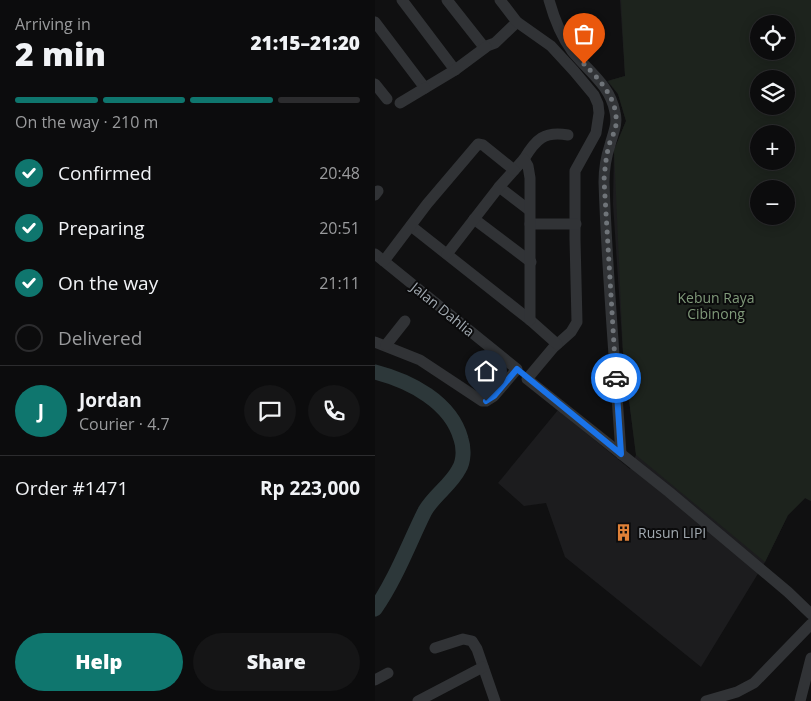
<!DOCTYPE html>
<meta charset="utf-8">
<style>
:root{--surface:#0c0c0d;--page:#151516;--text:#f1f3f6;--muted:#9a9b9d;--line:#2c2c2e;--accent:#0f766e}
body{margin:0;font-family:"Open Sans",sans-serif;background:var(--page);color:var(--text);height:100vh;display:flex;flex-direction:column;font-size:19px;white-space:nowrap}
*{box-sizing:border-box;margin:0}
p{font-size:16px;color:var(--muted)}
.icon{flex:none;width:28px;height:28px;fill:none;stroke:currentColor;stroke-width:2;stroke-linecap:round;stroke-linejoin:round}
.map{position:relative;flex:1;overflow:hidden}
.details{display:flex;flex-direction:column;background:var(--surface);width:375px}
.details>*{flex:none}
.tools{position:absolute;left:375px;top:15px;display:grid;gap:10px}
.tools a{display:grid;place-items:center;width:45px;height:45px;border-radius:50%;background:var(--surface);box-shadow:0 2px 12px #0003,0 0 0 1px var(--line);font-size:25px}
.pin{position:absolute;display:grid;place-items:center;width:42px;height:42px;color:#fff;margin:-51px -21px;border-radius:50% 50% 50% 0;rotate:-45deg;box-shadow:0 0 5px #0007}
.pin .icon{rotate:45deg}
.courier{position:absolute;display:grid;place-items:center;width:50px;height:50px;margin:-25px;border:4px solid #1a73e8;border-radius:50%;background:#fff;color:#222;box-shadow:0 1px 6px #0007}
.summary em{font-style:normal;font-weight:800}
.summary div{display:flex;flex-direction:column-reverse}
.summary{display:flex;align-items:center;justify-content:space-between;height:85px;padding:0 15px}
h1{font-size:32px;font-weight:800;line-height:38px}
.bar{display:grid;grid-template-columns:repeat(4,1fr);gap:8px 5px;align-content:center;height:60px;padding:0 15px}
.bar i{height:6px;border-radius:4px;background:var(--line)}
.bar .selected{background:var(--accent)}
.bar p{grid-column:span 4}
.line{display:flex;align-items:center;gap:12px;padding:0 15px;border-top:1px solid var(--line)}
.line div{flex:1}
.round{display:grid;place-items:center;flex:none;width:52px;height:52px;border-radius:26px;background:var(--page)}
ol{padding:0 15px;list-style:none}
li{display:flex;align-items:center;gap:15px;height:55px}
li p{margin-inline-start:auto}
li .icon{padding:5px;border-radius:50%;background:var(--accent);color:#fff;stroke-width:4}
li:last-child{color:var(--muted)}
li i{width:28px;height:28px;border:2px solid var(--line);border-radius:50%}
.button{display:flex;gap:10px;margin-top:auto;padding:10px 15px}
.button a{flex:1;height:58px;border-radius:30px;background:var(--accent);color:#fff;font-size:20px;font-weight:800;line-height:58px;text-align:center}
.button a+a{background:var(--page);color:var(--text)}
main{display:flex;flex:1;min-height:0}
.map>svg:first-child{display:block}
.built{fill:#1c1c1e;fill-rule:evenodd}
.green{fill:#1d231d;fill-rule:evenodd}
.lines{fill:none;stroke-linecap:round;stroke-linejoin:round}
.river{stroke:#2d383a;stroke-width:15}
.minor{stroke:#313336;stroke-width:11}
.done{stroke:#6f7479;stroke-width:5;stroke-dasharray:0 9}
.route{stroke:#1a73e8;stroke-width:6}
.labels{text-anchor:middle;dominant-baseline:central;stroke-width:4;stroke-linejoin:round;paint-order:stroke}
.park-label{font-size:14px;fill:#809a7a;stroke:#0b0b0c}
.street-label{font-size:14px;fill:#a2aab1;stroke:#0b0b0c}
.poi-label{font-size:14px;fill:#a2aab1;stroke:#0b0b0c;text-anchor:start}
</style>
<main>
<section class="details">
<div class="summary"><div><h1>2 min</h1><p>Arriving in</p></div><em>21:15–21:20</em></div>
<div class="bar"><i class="selected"></i><i class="selected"></i><i class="selected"></i><i></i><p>On the way · 210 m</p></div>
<ol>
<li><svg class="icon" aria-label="check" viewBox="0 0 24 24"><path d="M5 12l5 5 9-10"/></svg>Confirmed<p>20:48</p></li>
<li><svg class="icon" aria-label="check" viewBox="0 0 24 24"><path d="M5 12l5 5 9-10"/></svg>Preparing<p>20:51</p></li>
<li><svg class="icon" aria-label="check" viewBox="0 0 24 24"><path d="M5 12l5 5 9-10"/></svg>On the way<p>21:11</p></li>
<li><i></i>Delivered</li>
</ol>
<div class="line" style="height:90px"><b class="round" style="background:var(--accent);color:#fff">J</b><div><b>Jordan</b><p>Courier · 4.7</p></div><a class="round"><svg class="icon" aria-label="chat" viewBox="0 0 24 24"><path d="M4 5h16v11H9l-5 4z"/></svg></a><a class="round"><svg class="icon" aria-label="phone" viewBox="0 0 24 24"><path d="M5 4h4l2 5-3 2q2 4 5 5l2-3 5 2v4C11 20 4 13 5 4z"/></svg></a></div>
<div class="line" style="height:65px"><div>Order #1471</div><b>Rp 223,000</b></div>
<div class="button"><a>Help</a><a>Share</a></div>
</section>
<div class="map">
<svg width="436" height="701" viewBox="0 0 436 701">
<rect width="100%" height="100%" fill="#101011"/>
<path class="built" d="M245,0h191v501l-6,-3 -17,17 -23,47 -64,105 -136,-110 -19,-54 -22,3 -26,-23 60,-73 72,59 6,-14 -13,-102 -10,-149 1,-54 12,-29 -8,-27 -11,-13 18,-5zM384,24h27v27h-27zM384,79h27v27h-27zM384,134h27v27h-27zM384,189h27v27h-27z"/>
<path class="green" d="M246,0h190v501l-6,-3 -17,17 -23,47 -129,-107 -13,-102 -9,-203 12,-29 -8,-27 -10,-13 17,-5zM384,24h27v27h-27zM384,79h27v27h-27zM384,134h27v27h-27zM384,189h27v27h-27z"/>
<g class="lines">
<path class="river" d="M0,372c35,9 76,30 86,67 3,9 3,22 -2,30 -8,16 -25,26 -34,42 -16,32 -29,68 -50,98"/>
<g class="minor">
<polyline points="27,0 80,70"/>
<polyline points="72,0 109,47 120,43 142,22"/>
<polyline points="125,0 142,22 176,46 199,71 219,95 223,104 224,113 221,133 200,171 200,239 202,322 196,332 178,348 152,379 294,492 413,592 436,614"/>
<path d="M174,0c5,18 12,36 23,51 16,20 38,34 43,61 3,12 -2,21 -5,33 -4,12 -6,25 -6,37 3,91 11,181 17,272"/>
<polyline points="0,22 50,88 80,70 111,47"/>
<polyline points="0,84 12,99"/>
<polyline points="25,103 50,88"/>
<path d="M149,159c12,-20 20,-28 44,-24"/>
<polyline points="124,187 154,210"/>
<polyline points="0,195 3,191"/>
<polyline points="99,219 156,262"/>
<polyline points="155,224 201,224"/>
<polyline points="36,226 155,320 182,344"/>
<polyline points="0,254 142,369 119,396 111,401 107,401 45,360 0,342"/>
<polyline points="72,254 124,187 149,159 153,166 155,178 155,320"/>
<polyline points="9,261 52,204 103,144 108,145 139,170"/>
<polyline points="11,345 30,321"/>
<polyline points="60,648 88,639 97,641 102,649 120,701"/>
<polyline points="0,680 13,673"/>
<polyline points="43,701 108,667"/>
<polyline points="331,701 362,692 379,683 436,624"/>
<polyline points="425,701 436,658"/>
</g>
</g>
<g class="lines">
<path class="done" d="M209,64c15,15 34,35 32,59 0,8 -5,15 -7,22 -3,12 -4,23 -5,35l12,198"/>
<polyline class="route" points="111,401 119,396 142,369 246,454 241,378"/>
</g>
<defs>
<symbol id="building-bare" viewBox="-9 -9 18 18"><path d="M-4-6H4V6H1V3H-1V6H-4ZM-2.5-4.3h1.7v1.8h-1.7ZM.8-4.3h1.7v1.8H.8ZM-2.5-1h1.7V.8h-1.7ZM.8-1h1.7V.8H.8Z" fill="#e08138" stroke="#0b0b0c" stroke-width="2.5" paint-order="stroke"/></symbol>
</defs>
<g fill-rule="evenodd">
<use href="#building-bare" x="236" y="520" width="25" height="25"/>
</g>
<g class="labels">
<g class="park-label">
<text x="341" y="297">Kebun Raya<tspan x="341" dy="16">Cibinong</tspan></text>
</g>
<g class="street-label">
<text transform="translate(68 309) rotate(39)">Jalan Dahlia</text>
</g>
<g class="poi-label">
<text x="263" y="532">Rusun LIPI</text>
</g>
</g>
</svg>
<div class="tools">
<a><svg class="icon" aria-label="locate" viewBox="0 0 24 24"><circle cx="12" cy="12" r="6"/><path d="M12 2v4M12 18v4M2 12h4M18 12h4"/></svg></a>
<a><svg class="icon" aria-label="layers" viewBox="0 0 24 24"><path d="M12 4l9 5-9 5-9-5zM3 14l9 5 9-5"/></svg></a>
<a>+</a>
<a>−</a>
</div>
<div class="pin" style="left:209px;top:64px;background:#ea580c"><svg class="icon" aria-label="bag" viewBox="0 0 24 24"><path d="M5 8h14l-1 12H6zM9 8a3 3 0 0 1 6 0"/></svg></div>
<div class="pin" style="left:111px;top:401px;background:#1f2937"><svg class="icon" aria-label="home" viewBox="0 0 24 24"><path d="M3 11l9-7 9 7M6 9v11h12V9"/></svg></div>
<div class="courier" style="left:241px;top:378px"><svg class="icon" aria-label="car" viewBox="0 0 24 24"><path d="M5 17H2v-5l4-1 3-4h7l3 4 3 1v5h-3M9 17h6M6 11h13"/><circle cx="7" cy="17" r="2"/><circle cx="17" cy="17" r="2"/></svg></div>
</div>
</main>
